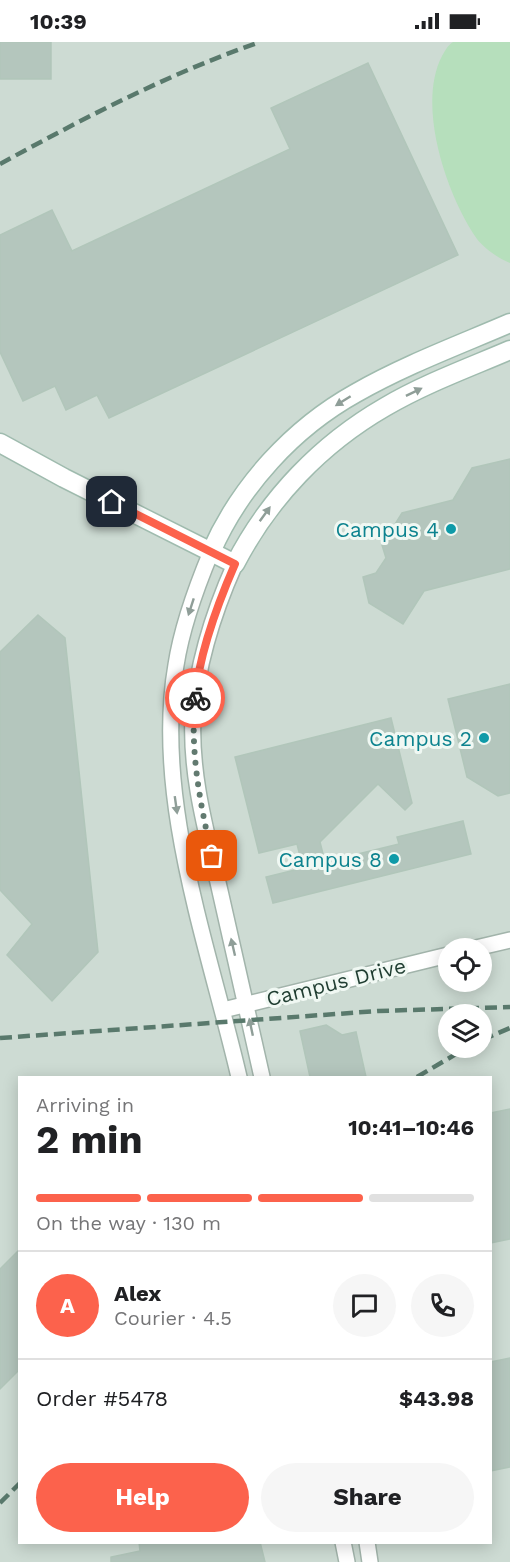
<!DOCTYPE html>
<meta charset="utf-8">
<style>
:root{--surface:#fff;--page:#f6f6f6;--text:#202124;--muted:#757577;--line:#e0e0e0;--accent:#fc624c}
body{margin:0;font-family:"Work Sans",sans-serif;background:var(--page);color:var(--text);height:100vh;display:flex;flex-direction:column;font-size:22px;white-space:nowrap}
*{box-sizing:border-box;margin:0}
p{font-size:20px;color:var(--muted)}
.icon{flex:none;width:33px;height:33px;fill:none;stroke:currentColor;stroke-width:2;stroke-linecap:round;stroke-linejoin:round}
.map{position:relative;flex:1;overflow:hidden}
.sheet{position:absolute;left:18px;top:1034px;width:474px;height:468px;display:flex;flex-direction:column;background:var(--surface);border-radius:0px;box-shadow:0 3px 15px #0003}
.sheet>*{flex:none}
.buttons{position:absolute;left:438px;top:896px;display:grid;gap:12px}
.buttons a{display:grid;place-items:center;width:54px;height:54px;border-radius:50%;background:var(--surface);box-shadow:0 3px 15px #0003;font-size:30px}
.pin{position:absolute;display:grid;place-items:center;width:51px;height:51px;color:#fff;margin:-26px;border-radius:12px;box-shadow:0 3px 9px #0006}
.courier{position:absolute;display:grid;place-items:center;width:60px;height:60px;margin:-30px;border:4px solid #fc624c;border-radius:50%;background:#fff;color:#222;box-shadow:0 2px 8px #0007}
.head em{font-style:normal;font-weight:700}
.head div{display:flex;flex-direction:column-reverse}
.head{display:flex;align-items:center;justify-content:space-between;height:102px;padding:0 18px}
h1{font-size:39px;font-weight:700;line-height:45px}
.bar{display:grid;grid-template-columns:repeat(4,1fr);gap:9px 6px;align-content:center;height:72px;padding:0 18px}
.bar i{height:8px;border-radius:4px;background:var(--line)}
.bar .current{background:var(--accent)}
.bar p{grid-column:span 4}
.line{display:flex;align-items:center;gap:15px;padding:0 18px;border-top:2px solid var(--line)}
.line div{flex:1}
.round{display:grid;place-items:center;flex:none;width:63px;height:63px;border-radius:32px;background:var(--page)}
.button{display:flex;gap:12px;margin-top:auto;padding:12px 18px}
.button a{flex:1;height:69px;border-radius:36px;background:var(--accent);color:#fff;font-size:24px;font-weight:700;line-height:69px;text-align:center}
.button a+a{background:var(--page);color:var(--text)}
.status{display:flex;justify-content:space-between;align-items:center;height:42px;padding:0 30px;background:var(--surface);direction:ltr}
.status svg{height:16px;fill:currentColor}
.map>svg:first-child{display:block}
.built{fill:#cddbd3;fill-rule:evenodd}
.green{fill:#b6dfbc}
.building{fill:#b4c6bd;stroke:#b1c6ba;stroke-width:1.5}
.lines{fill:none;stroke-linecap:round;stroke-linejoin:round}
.street-casing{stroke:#a2b4ab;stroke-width:18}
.secondary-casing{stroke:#9fbbae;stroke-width:21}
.street{stroke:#fff;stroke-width:15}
.secondary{stroke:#fff;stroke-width:18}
.rail{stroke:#59796c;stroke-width:4.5;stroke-dasharray:12 6;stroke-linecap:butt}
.oneway{fill:#8f9e98}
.done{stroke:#627a70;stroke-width:6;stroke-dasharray:0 10.8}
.route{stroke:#fc624c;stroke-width:8}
.culture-dot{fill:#0f9aa8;stroke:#f0f8f3;stroke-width:2}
.labels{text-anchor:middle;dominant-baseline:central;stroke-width:6;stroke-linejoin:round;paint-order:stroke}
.culture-label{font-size:21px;fill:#0d838f;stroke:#f0f8f3;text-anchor:end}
.street-label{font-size:21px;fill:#1f3d31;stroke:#f0f8f3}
</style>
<div class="status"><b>10:39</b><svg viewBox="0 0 49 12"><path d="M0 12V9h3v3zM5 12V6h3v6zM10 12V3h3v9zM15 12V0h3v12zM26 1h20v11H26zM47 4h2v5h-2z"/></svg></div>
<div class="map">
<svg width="510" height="1520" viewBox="0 0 510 1520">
<rect width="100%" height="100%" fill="#dfece4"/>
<path class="built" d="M0,0h510v1520h-510zM448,906h34v33h-34zM448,972h34v33h-34zM20,1035h470v465h-470z"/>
<path class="green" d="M453,0h57v221c-11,-4 -26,-15 -33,-24 -30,-43 -61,-133 -35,-183 3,-5 5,-10 11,-14z"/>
<g class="building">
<rect x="0" y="0" width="51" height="37"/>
<polygon points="368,21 458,213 109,376 97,353 66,368 55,344 23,359 0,310 0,193 52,168 72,209 290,107 271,66"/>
<polygon points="510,417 510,527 424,549 403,582 369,561 363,535 376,531 386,516 382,503 402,471 453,458 472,426"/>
<polygon points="38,573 65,596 98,910 52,959 7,913 32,882 0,848 0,610"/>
<polygon points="510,642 510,751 498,754 467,735 448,657"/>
<polygon points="391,676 412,761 405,768 378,742 320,800 325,820 399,802 397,795 463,779 471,812 273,861 266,835 303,826 297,802 259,811 235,715"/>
<polygon points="326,983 342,993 356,990 366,1035 310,1035 300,989"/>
<polygon points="510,1067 510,1197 490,1201 490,1071"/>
<polygon points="20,1207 20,1327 0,1347 0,1227"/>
<polygon points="510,1316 510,1425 490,1429 490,1320"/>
<polygon points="139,1500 260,1500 265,1520 111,1520 111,1515 140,1509"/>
</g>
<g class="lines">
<defs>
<g id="street">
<path d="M211,510c-15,36 -29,74 -35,113 -23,132 33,283 63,412"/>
<path d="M235,522c-21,47 -38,101 -42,153 -3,59 14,117 27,174 14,62 28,124 42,186"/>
<polyline points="476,906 510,898"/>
<polyline points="223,968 448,913"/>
<polyline points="343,1500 347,1520"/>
<polyline points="367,1500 370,1520"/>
</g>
<g id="secondary">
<path d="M0,401l64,35 171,86c34,-66 86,-120 150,-157 39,-23 83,-39 125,-57"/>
<path d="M211,510c29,-66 82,-124 145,-159 49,-28 103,-48 154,-70"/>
</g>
</defs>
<use href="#street" class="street-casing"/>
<use href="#secondary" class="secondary-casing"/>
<use href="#street" class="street"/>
<use href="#secondary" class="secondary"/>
<g class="rail">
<path d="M0,122c84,-46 170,-91 260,-122"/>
<polyline points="0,996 378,969 510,965"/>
<polyline points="482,998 510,986"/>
<polyline points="417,1035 468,1005"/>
<polyline points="0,1461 20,1441"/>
</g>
</g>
<defs><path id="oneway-solid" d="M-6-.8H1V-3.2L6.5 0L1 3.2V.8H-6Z" transform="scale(1.5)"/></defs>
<g class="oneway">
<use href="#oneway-solid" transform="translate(414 350) rotate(-26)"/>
<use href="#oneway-solid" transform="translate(343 359) rotate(148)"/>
<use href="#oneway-solid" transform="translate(265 472) rotate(-54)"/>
<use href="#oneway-solid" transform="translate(191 565) rotate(108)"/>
<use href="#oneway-solid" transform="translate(176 763) rotate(82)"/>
<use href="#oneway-solid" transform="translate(233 905) rotate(-103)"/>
<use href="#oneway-solid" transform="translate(251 985) rotate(-102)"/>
</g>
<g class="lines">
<path class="done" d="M195,656c-5,54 5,105 17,158"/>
<path class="route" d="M112,460l123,62c-17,39 -36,92 -40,134"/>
</g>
<g class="culture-dot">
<circle cx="451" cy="487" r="6"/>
<circle cx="484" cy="696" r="6"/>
<circle cx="394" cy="817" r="6"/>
</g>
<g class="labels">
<g class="culture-label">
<text x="439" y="487">Campus 4</text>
<text x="472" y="696">Campus 2</text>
<text x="382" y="817">Campus 8</text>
</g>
<g class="street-label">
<text transform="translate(336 940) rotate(-14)">Campus Drive</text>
</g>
</g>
</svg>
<div class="buttons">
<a><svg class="icon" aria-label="locate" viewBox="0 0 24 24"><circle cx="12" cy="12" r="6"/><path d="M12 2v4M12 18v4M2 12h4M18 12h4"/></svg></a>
<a><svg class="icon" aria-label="layers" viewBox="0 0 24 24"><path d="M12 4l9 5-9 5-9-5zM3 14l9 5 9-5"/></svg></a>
</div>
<div class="pin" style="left:212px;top:814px;background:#ea580c"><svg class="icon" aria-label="bag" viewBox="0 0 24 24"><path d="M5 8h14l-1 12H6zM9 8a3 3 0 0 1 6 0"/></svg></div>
<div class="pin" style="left:112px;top:460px;background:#1f2937"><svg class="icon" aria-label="home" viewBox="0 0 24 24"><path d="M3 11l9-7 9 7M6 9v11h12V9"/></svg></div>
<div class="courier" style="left:195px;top:656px"><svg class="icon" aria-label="bike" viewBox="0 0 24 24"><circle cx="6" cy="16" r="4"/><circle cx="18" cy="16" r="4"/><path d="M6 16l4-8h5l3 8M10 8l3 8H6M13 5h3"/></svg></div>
<section class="sheet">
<div class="head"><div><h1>2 min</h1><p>Arriving in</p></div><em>10:41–10:46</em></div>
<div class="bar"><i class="current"></i><i class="current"></i><i class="current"></i><i></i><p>On the way · 130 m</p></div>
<div class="line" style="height:108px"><b class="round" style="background:var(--accent);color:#fff">A</b><div><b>Alex</b><p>Courier · 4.5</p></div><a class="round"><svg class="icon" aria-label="chat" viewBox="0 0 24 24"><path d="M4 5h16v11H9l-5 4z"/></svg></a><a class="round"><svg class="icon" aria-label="phone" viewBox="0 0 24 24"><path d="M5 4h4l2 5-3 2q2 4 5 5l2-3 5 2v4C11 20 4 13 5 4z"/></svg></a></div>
<div class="line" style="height:78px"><div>Order #5478</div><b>$43.98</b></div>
<div class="button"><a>Help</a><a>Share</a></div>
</section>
</div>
